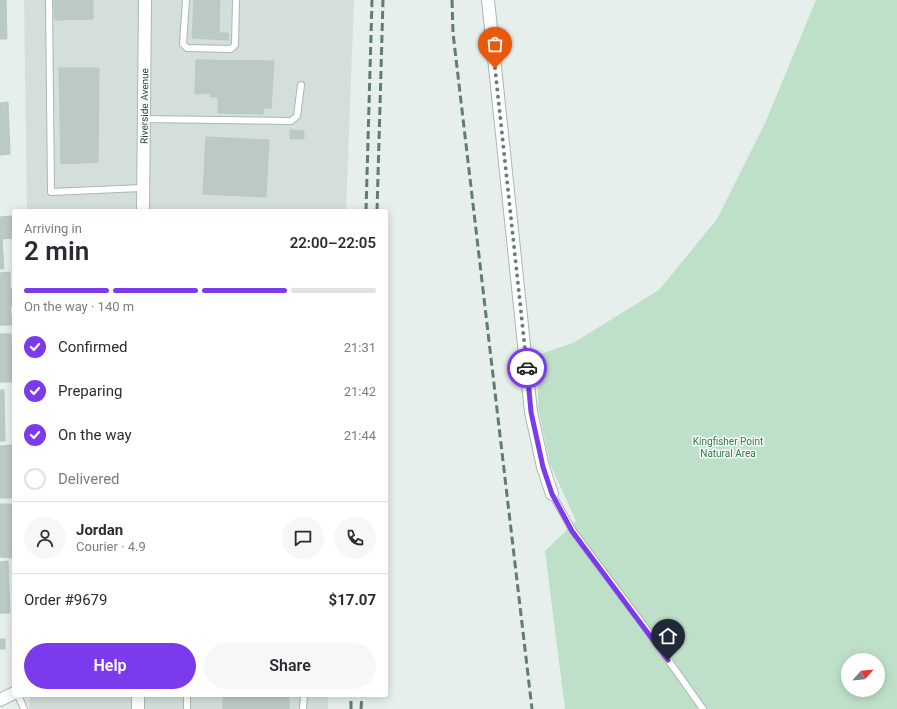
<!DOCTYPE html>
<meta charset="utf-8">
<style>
:root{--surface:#fff;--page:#f7f7f7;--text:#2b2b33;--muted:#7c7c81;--line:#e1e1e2;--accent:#7c3aed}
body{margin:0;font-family:Roboto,sans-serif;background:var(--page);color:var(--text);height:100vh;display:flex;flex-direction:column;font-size:15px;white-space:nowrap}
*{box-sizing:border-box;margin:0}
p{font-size:13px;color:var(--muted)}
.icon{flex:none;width:22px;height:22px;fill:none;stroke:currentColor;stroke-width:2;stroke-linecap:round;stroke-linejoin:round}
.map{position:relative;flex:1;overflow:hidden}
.panel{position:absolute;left:12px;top:209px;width:376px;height:488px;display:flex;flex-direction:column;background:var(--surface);border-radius:4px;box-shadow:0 2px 10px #0003}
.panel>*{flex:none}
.needle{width:26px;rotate:63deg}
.controls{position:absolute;left:841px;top:653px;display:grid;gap:8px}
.controls a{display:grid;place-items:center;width:44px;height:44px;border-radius:50%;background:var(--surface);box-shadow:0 2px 10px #0003;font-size:20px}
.pin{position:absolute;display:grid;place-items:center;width:34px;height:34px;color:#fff;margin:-41px -17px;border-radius:50% 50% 50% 0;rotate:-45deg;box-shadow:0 0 4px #0007}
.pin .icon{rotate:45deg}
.courier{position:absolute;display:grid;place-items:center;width:40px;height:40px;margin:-20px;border:3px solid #7c3aed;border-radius:50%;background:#fff;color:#222;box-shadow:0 1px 5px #0007}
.summary em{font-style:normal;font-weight:600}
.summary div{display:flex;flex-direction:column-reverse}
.summary{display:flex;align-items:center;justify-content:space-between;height:68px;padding:0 12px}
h1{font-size:26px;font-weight:600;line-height:30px}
.bar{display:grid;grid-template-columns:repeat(4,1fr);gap:6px 4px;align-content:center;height:48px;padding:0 12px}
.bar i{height:5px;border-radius:3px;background:var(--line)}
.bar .active{background:var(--accent)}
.bar p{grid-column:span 4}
.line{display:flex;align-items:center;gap:10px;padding:0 12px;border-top:1px solid var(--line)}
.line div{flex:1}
.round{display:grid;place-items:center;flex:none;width:42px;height:42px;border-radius:21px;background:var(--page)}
ol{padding:0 12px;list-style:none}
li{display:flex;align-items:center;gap:12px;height:44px}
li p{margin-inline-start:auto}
li .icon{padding:4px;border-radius:50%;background:var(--accent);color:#fff;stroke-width:4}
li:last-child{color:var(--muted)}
li i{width:22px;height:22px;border:2px solid var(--line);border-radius:50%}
.button{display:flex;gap:8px;margin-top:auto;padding:8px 12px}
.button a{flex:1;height:46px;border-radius:24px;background:var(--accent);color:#fff;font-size:16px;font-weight:600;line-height:46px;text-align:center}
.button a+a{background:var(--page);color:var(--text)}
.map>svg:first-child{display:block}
.built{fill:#d4dfda}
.green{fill:#bfe0c8;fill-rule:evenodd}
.building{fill:#bbcac4;stroke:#b8c9c2}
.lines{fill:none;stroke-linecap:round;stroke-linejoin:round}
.service-casing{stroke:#a8b8b2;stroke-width:8}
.minor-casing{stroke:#a8b8b2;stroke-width:14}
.secondary-casing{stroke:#a4bbb3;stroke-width:14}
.service{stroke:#fff;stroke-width:6}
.minor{stroke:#fff;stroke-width:12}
.secondary{stroke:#fff;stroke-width:12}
.rail{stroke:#5f7d75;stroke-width:3;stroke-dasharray:8 4;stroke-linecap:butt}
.done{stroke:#687f78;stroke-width:4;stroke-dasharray:0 7.2}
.route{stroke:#7c3aed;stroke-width:5}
.labels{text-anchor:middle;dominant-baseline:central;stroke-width:3;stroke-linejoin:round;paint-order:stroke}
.street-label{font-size:10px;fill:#24423a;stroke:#f7fbf9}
.park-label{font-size:10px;fill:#2d7a4b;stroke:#f7fbf9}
</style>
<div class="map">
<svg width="897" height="709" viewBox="0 0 897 709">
<rect width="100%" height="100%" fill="#e6efeb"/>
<g class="built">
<polygon points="24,0 354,0 346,211 27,211"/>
<polygon points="30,695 328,695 328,709 29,709"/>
</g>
<path class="green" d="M816,0h81v709h-332l-20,-158 31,-30 -26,-57 -12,-57v-52l35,-12 86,-53 58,-71 49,-98zM848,660h30v30h-30z"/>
<g class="building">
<polygon points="0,0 6,0 7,39 0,39"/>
<polygon points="54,0 93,0 93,19 55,20"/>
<polygon points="194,0 220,0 219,33 229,33 228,40 192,38"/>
<polygon points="196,60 274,61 271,108 263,108 263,114 218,113 218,97 210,97 211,93 195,94"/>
<polygon points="59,68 99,68 98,162 61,164"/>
<polygon points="8,102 10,154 0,155 0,103"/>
<polygon points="290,130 304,131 304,139 290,139"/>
<polygon points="206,137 269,140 266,197 203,194"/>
<polygon points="14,216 14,238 2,239 4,269 0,269 0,217"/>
<polygon points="10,272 10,288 14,288 14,306 10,307 12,325 0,325 0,273"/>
<polygon points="0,334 11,334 13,382 0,382"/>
<polygon points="0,390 4,390 5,441 0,441"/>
<polygon points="14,445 14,498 0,498 0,446"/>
<polygon points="0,504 14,504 14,558 0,557"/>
<polygon points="8,561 10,613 0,613 0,562"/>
<rect x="0" y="639" width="5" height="10"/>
<rect x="223" y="695" width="66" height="14"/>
</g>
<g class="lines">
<defs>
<g id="service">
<polyline points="49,0 51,192 142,188"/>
<polyline points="186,0 183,44 187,48 231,49 235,45 236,0"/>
<polyline points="143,119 291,121 297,116 301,85"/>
<polyline points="552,494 573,531 642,623 703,709"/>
<polyline points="18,695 24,709"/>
<polyline points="187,709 187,695"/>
<polyline points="303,709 304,695"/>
</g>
<g id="minor">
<polyline points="488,0 531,412 543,467 552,494"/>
<polyline points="0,700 14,693"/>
</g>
<g id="secondary">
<path id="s1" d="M143,211l2,-211"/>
<polyline points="138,695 138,709"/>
</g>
</defs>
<use href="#service" class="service-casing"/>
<use href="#minor" class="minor-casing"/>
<use href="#secondary" class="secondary-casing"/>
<use href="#service" class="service"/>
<use href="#minor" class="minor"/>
<use href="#secondary" class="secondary"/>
<g class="rail">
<polyline points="452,0 453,33 532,709"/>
<polyline points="366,211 372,0"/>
<polyline points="377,211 383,0"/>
<polyline points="351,709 351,695"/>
<polyline points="361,709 362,695"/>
</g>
</g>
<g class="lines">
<polyline class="done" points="495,68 527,368"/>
<polyline class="route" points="527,368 531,412 543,467 552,494 572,531 668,660"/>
</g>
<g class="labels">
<g class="street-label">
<text stroke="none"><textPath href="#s1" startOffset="105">Riverside Avenue</textPath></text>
</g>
<g class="park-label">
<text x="728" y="441">Kingfisher Point<tspan x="728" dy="12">Natural Area</tspan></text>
</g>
</g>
</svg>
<div class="controls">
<a><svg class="needle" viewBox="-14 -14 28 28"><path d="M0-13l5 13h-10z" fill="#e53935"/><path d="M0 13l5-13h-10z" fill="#7c7c81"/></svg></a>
</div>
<div class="pin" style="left:495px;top:68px;background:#ea580c"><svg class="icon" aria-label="bag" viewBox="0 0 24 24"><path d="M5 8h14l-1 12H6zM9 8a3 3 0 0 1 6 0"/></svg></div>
<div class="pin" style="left:668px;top:660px;background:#1f2937"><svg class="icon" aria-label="home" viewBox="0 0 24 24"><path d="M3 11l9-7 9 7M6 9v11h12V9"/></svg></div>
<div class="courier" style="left:527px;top:368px"><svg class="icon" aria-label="car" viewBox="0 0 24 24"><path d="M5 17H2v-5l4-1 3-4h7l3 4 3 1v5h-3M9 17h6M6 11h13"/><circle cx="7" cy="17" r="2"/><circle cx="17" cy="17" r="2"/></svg></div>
<section class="panel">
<div class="summary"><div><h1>2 min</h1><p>Arriving in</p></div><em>22:00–22:05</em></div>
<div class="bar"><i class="active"></i><i class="active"></i><i class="active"></i><i></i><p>On the way · 140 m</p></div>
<ol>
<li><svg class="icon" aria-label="check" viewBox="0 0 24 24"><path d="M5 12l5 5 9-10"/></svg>Confirmed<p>21:31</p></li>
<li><svg class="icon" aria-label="check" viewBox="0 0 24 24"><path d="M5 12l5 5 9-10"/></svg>Preparing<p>21:42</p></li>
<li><svg class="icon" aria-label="check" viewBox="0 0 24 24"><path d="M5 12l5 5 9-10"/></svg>On the way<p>21:44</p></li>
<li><i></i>Delivered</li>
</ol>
<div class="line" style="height:72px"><a class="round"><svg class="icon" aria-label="person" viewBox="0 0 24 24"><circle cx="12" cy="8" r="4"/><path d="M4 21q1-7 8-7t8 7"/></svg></a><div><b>Jordan</b><p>Courier · 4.9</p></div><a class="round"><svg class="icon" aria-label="chat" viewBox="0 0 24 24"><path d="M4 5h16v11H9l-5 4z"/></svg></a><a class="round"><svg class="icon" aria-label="phone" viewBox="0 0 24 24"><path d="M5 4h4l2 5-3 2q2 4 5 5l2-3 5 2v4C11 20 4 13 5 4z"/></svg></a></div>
<div class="line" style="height:52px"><div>Order #9679</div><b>$17.07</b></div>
<div class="button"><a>Help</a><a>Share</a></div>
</section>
</div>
